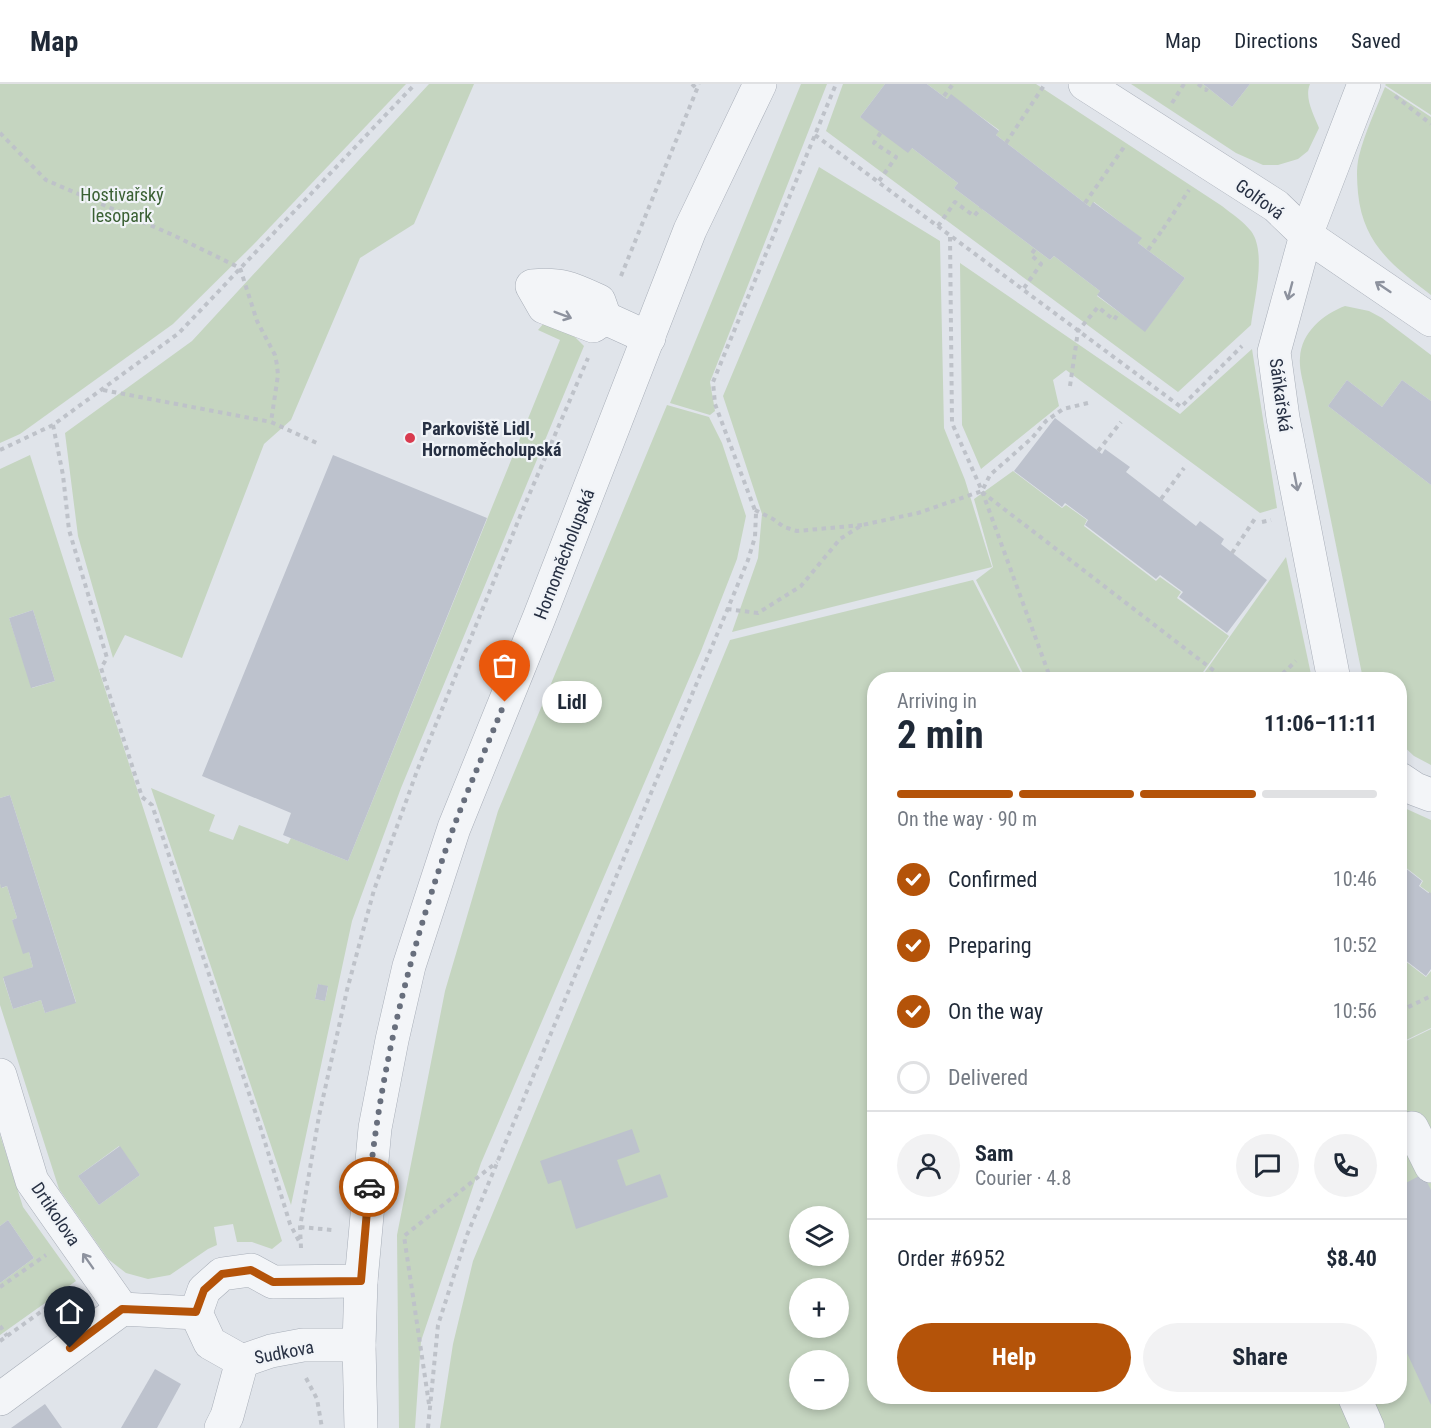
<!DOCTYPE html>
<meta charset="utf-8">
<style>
:root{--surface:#fff;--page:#f2f2f3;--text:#1f2937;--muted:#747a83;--line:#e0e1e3;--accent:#b45309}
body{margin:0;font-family:"Roboto Condensed",sans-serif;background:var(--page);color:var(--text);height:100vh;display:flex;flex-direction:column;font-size:22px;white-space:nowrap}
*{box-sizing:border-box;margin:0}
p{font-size:20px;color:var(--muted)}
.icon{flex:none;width:33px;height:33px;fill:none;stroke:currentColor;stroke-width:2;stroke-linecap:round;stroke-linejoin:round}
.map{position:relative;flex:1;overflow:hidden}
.side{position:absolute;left:867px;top:588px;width:540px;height:732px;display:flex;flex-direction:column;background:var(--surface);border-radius:24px;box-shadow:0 3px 9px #0003}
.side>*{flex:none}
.fabs{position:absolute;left:789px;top:1122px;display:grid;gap:12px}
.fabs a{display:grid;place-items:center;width:60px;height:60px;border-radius:50%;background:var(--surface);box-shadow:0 3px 9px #0003;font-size:30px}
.pin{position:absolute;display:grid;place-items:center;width:51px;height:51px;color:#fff;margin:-62px -26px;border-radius:50% 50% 50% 0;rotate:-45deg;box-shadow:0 0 6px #0007}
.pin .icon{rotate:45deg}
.courier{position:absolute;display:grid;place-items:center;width:60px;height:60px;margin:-30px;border:4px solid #b45309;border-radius:50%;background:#fff;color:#222;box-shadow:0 2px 8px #0007}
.bubble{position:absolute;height:42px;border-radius:21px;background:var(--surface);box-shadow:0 3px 9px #0003;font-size:20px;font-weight:700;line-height:42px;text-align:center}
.headline em{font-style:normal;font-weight:700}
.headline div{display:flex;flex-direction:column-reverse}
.headline{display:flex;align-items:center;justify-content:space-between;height:102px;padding:0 30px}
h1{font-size:39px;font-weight:700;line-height:45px}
.bar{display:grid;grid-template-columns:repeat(4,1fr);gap:9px 6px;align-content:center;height:72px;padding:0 30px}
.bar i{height:8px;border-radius:4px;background:var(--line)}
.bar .selected{background:var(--accent)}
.bar p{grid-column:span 4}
.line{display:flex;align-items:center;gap:15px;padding:0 30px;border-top:2px solid var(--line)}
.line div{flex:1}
.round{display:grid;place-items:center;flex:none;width:63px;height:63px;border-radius:32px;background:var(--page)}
ol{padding:0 30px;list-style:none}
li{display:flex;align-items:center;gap:18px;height:66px}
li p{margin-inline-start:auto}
li .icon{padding:6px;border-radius:50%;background:var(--accent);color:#fff;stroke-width:4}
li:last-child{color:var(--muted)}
li i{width:33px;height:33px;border:3px solid var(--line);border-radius:50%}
.primary-button{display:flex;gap:12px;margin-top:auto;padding:12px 30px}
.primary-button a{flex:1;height:69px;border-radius:36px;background:var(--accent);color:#fff;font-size:24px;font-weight:700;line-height:69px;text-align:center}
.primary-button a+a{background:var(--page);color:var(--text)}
header{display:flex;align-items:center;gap:36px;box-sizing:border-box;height:84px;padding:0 30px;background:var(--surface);border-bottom:2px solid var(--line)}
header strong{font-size:28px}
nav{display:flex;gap:33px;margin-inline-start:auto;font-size:21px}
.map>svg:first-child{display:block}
.green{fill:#c5d5c0;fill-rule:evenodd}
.building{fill:#bdc2cd}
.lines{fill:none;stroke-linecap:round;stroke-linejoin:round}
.minor-casing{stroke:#a8aeb8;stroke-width:34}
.path{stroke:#bec2c9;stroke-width:4;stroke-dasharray:4.5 4.5;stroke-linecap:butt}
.minor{stroke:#f3f5f8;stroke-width:33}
.oneway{stroke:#8d929e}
.done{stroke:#686f7d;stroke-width:6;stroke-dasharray:0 10.8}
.route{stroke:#b45309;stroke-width:8}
.poi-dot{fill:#d93b4f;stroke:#f0f3f7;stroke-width:2}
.labels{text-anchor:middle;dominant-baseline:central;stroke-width:4.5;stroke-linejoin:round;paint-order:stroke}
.park-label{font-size:18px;fill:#3a6033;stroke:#f0f3f7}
.street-label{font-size:18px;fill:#273043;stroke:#f0f3f7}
.poi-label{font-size:18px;font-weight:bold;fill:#273043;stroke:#f0f3f7;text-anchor:start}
</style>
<header>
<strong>Map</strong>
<nav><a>Map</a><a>Directions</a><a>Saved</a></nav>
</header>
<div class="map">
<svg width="1431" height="1344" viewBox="0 0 1431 1344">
<rect width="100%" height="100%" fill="#e0e4ea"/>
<g class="green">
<polygon points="0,0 406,0 253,161 173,240 20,350 0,359"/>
<polygon points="429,0 474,0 414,140 360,174 291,336 264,360 182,574 125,551 113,574 78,452 65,349 192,257"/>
<polygon points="801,0 827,0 710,298 715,327 710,331 670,319"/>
<path d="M843,0h42l-25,33 52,31 46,35 -4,5 96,72 4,-4 46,35 -3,5 48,35 40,-53 -47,-35 3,-5 -47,-36 -4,5 -94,-72 3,-5 -48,-35 -4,4 -20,-15h109l186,122c10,8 21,15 29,25 16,21 3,69 0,94l-73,67 -352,-261z"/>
<path d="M1131,0h72l29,23 18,-23h60c-6,14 4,31 9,44l-11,23 -10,8 -20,6h-15l-27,-12z"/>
<polygon points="1386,0 1431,0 1431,31 1385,1"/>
<path d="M1385,3l46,30v178c-38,-29 -68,-51 -73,-102 -1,-12 -2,-25 1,-37 6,-24 17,-47 26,-69z"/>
<polygon points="819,83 940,157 944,344 965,396 992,483 732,548 758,474 762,430 723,312"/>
<polygon points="960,179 1180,330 1252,265 1277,424 1260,429 1066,286 1053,296 1059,322 981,385 962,341"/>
<path d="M1345,222l24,5 13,7 49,37v46l-29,-21 -20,27 -35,-27 -19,26 103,79v280l-17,-9 -14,-13v-63l-37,-1 -59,-292c-2,-9 -5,-20 -4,-29 1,-26 24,-44 45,-52z"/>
<path d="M544,239l29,12 11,11 -183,442 -49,133 -61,284 -140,-417 64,27 -6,16 24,9 6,-15 49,19 3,-6 57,23 212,-521 -22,-10zM318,900l10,3 -3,14 -10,-2z"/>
<polygon points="667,321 709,333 722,359 746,432 737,475 701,567 481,1079 421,1257 415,1344 399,1344 397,1151 445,907 498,727"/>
<path d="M30,371l252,786 -10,8 -20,-7h-15l-4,-18 -19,3 3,18 -9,4 -38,26 -22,4 -22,-6 -18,-14 -49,-70 -59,-184v-121l2,4 5,-2 10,32 -5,2 17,32 4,15 -30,11 10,31 28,-9 4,13 31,-11 -66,-207 -10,3v-329zM33,526l22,71 -23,7 -23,-70zM119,1062l21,29 -41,30 -21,-29z"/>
<polygon points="1013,387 1062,424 1066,421 1087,436 1084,442 1156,497 1160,493 1181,508 1177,514 1229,552 1198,595 1026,595 976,496 993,483 974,415"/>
<polygon points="1286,473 1312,595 1200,595"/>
<path d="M973,496l51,99 -150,1v716h526v-352l31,-15v399h-991l13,-84 20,-83 257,-621zM800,1132h38v40h-38zM800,1204h38v40h-38zM800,1276h38v40h-38z"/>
<polygon points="1400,722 1431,736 1431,810 1420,802 1423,797 1400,779"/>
<polygon points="1400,873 1426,893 1431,887 1431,944 1400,959"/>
<polygon points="0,1051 23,1123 76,1197 0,1251 0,1199 34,1174 8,1136 0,1142"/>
</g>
<g class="building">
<polygon points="885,0 927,0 947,15 951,10 999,47 996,51 1090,123 1093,118 1142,154 1138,159 1185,194 1145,248 1097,211 1100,207 1054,172 1050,176 954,104 958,99 912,64 908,69 860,33"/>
<polygon points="1203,0 1250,0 1232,23"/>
<polygon points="1347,296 1382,323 1402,296 1431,317 1431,401 1328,322"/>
<polygon points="1055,334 1102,370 1105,365 1130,383 1126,388 1196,442 1200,437 1224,455 1221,460 1267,496 1227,549 1179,513 1183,508 1160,491 1156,495 1085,441 1088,436 1065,419 1062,423 1014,387"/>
<polygon points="333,371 487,434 348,777 283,751 291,729 202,692"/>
<polygon points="33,526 55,597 31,604 9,534"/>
<polygon points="10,711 76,919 45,929 41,916 13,925 3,893 33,883 29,868 23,870 12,836 17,834 7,802 1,804 0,800 0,714"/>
<polygon points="1400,780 1422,797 1419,802 1431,811 1431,885 1426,892 1400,872"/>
<polygon points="318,900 328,902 325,917 315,915"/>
<polygon points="632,1045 640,1068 617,1076 626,1102 660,1090 668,1113 576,1145 561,1096 548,1100 540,1077"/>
<polygon points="120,1062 140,1091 99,1121 78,1092"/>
<polygon points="1423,1090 1431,1106 1431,1321 1400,1254 1400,1102"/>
<polygon points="8,1136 34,1174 0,1199 0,1142"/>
<polygon points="155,1285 181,1300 157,1344 121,1344"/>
<polygon points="45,1320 62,1344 11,1344"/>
</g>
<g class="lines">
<defs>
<g id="minor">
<polyline points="1085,0 1276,122 1306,151 1431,236"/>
<path d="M605,234l-12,8 -49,-19 -12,-21c30,-3 41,3 67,15l6,17 44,20"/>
<polyline points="1334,596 1283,334 1274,268 1306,151 1364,0"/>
<polyline points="1400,695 1415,705 1431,711"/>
<polyline points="0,991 32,1097 122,1225"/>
<polyline points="1412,1044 1431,1082"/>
<polyline points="359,1261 303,1261 271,1267 242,1277 210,1259 196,1229 204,1206 222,1190 251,1186 273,1198 361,1197"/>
<polyline points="1354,1312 1368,1344"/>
<polyline points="0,1315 122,1225 196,1229"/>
<polyline points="221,1344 227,1332 242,1277"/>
<polyline points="361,1344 359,1261 361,1197 375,1044 392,956 409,882 454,744 539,534 690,146 760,0"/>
</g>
</defs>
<use href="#minor" class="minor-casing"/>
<g class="path">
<polyline points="692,0 697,5"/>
<polyline points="1198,0 1206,6 1207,4"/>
<polyline points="944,12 953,0"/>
<polyline points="1395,12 1431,40"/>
<polyline points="1172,19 1184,0"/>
<polyline points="0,49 46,96 173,151 240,184 257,237 275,271 277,281 278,291 271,338 319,360"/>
<polyline points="815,51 1181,323 1242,262"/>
<polyline points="1006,59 1045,0"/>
<polyline points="879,97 896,73 874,59 881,48"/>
<polyline points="1085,119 1124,63"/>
<polyline points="938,142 955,118 974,132 981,124"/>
<polyline points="1163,145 1189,106"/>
<polyline points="950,153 952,339 982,407 1051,596"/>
<polyline points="1148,166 1163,145"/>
<polyline points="621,192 699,0"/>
<polyline points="1024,204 1041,180 1031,171 1035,165"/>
<polyline points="1070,302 1078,247 1098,223 1114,236 1119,228"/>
<polyline points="103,306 271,338"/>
<polyline points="53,341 63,391 69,446 107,574 101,584 142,713 152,721 260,1042 290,1140 299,1157"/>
<polyline points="0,366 53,341 179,249 415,0"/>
<polyline points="1098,367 1121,338"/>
<polyline points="982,408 1226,596"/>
<polyline points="1161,415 1184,384"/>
<polyline points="755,426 773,435 784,443 797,447 862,441"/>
<polyline points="1262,438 1271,436"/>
<polyline points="1232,469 1256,433"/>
<polyline points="727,525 758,529 801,502 840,455 862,441 918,429 982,407 990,391 1032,354 1046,337 1063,325 1092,318"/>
<polyline points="1210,596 1220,591"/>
<polyline points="1276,596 1296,577"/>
<polyline points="1430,811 1431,809"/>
<polyline points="1400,927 1431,912"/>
<polyline points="300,1143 332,1146"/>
<polyline points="301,1164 300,1143 319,1032 347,906 374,806 417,687 523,425 588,274"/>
<polyline points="0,1203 46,1171"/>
<polyline points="0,1242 7,1252"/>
<polyline points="0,1257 70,1207"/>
<polyline points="306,1294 317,1315 322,1344"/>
<polyline points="429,1320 404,1152 497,1078"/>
<polyline points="428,1344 438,1241 467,1151 748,476 755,453 756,429 715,320 713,298 836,0"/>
</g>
<use href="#minor" class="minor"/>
</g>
<defs><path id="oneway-shaft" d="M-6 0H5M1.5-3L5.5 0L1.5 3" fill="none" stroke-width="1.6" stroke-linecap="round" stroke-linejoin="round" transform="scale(1.5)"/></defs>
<g class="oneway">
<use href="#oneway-shaft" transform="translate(1383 203) rotate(-146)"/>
<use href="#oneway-shaft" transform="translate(1290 207) rotate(105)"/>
<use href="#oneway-shaft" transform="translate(563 231) rotate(21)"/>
<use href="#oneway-shaft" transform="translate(1296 398) rotate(79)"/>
<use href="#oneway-shaft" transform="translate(88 1177) rotate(-125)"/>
</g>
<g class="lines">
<path class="done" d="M369,1103c12,-123 43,-243 84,-358 16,-43 35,-85 52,-127"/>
<polyline class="route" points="70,1264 122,1225 196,1228 204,1206 222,1190 251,1186 273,1198 361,1197 369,1103"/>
</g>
<circle class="poi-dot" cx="410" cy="354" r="6"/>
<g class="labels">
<g class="park-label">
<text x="122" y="110">Hostivařský<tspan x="122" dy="21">lesopark</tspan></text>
</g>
<g class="street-label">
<text transform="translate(1260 115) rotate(36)">Golfová</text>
<text transform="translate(1281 311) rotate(82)">Sáňkařská</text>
<text transform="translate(564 470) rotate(-69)">Hornoměcholupská</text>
<text transform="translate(56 1130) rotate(56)">Drtikolova</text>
<text transform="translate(284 1268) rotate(-11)">Sudkova</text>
</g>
<g class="poi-label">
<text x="422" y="344">Parkoviště Lidl,<tspan x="422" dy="21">Hornoměcholupská</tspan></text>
</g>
</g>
</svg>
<div class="fabs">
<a><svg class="icon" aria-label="layers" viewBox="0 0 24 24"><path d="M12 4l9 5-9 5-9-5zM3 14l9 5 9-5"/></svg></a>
<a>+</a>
<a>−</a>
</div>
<div class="pin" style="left:505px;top:618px;background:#ea580c"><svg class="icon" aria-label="bag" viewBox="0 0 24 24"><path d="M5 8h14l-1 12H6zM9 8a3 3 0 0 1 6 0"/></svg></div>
<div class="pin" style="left:70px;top:1264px;background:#1f2937"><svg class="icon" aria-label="home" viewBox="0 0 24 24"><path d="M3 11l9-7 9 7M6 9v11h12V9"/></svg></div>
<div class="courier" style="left:369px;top:1103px"><svg class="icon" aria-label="car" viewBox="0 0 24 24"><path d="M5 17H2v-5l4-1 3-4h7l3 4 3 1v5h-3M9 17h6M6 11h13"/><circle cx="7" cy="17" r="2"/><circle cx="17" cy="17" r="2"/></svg></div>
<div class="bubble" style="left:542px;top:597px;width:60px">Lidl</div>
<section class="side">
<div class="headline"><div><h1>2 min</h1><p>Arriving in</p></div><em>11:06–11:11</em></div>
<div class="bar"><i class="selected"></i><i class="selected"></i><i class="selected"></i><i></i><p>On the way · 90 m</p></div>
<ol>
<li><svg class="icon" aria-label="check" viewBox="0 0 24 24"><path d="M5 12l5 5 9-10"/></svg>Confirmed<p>10:46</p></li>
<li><svg class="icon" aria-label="check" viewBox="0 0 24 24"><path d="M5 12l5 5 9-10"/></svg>Preparing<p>10:52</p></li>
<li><svg class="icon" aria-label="check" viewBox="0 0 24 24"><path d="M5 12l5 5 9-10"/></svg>On the way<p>10:56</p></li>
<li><i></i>Delivered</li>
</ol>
<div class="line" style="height:108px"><a class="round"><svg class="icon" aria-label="person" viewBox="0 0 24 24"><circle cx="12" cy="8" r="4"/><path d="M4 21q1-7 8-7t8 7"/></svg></a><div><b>Sam</b><p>Courier · 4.8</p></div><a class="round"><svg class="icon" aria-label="chat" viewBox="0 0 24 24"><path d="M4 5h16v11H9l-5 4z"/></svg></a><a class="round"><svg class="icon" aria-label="phone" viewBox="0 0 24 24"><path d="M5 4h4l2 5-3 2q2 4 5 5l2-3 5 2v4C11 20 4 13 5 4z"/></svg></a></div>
<div class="line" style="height:78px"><div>Order #6952</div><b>$8.40</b></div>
<div class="primary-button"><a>Help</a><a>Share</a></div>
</section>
</div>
